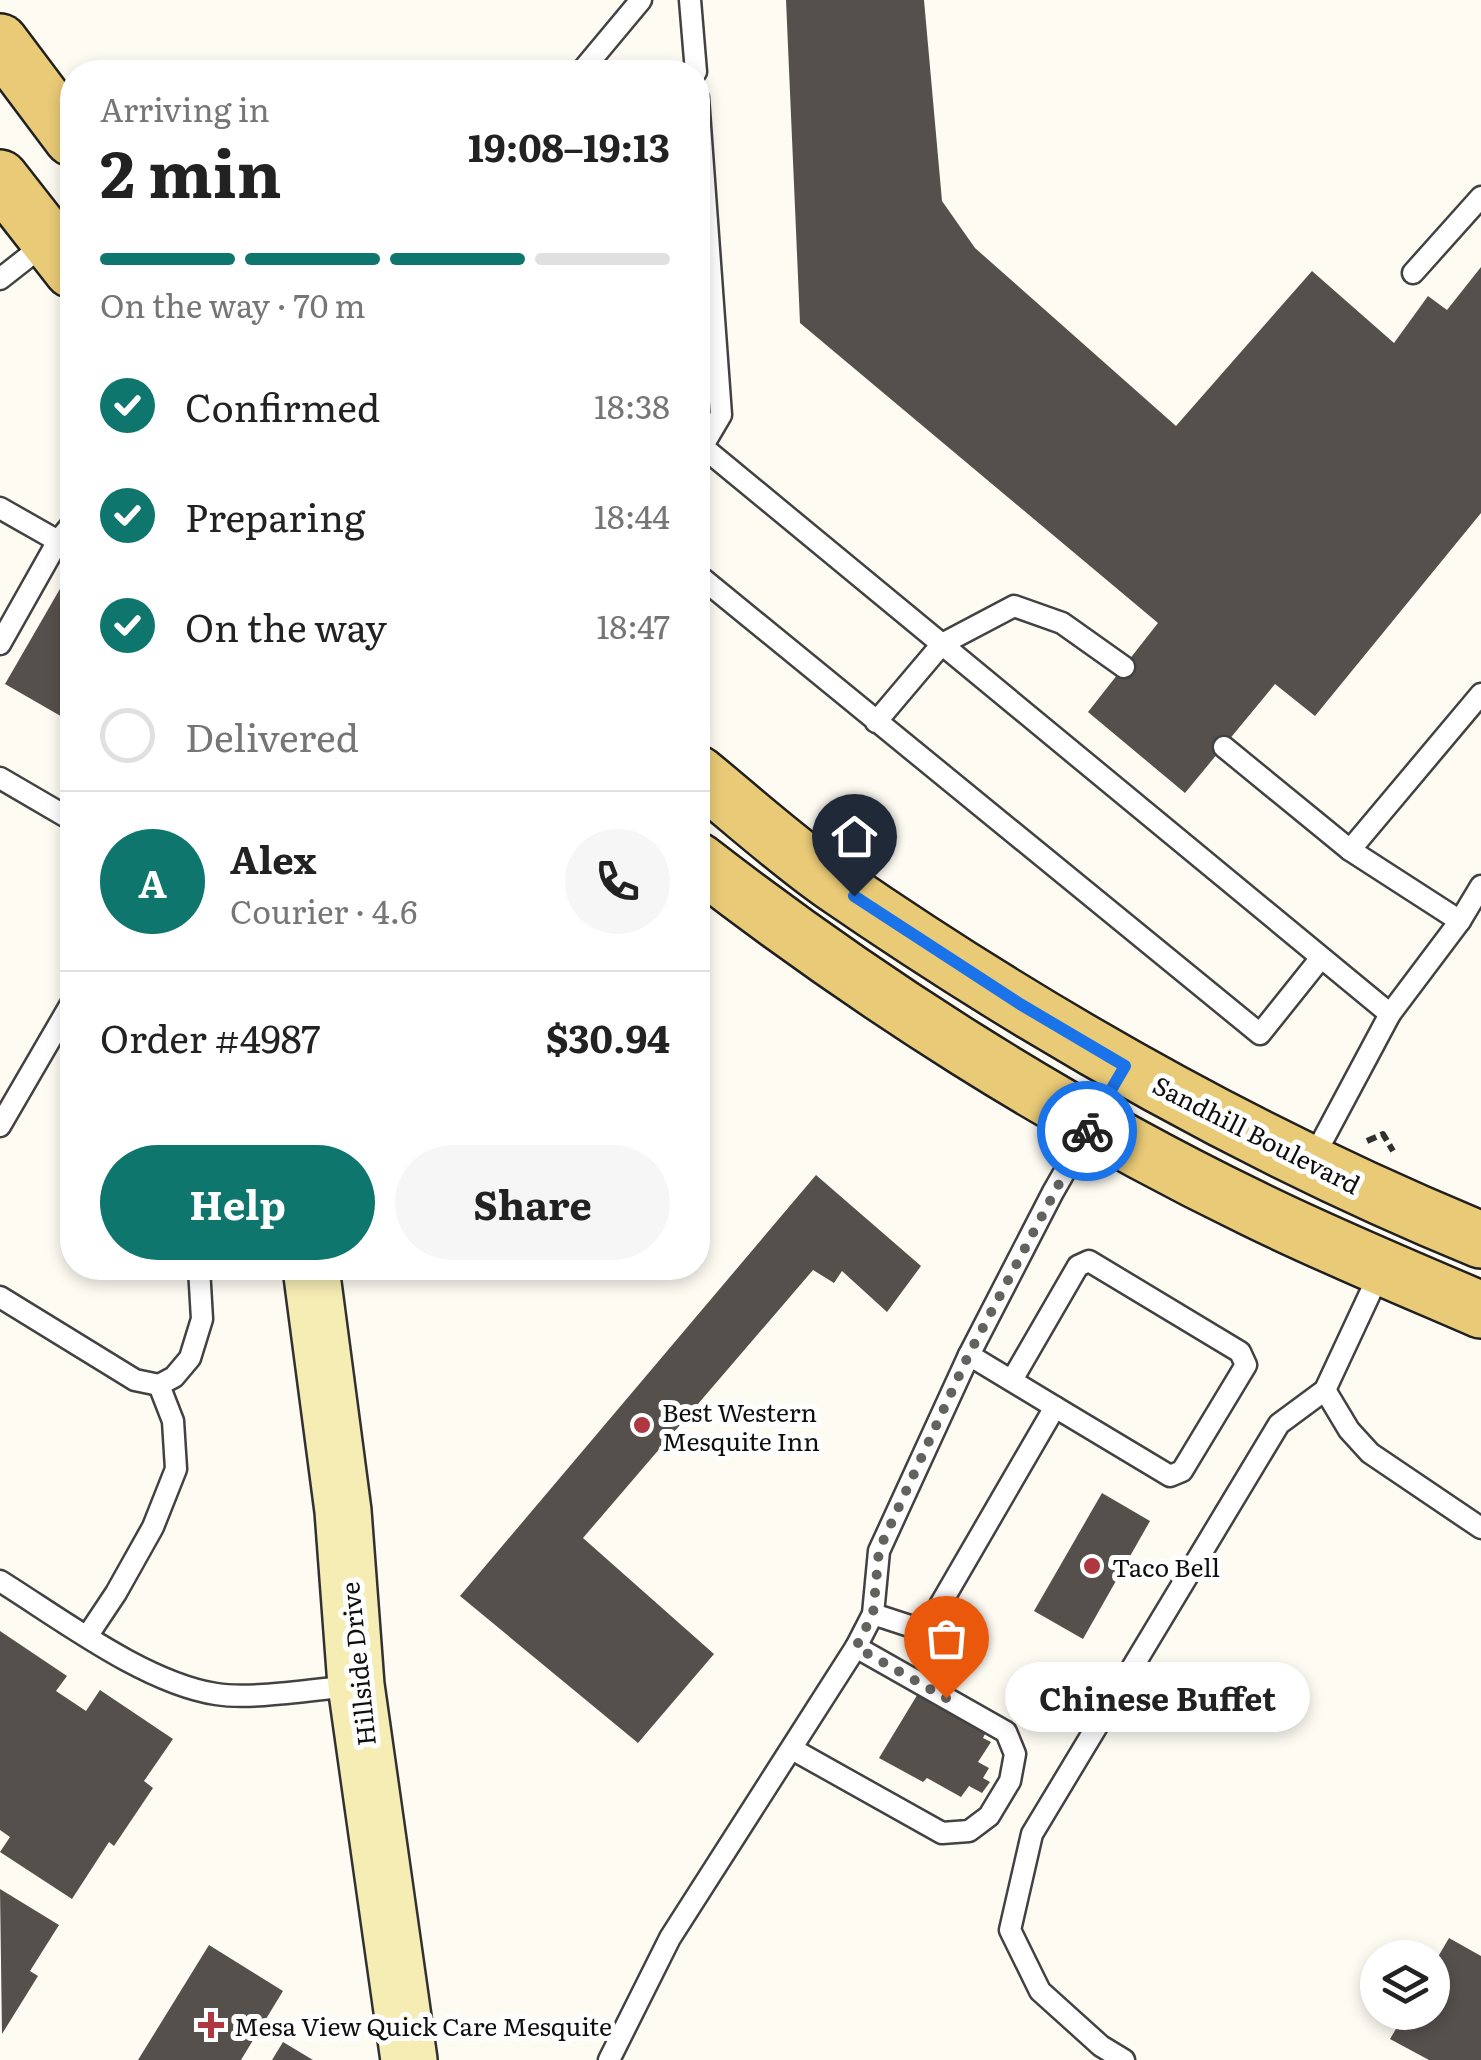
<!DOCTYPE html>
<meta charset="utf-8">
<style>
:root{--surface:#fff;--page:#f6f6f6;--text:#222;--muted:#767676;--line:#e0e0e0;--accent:#0f766e}
body{margin:0;font-family:Literata,serif;background:var(--page);color:var(--text);height:100vh;display:flex;flex-direction:column;font-size:38px;white-space:nowrap}
*{box-sizing:border-box;margin:0}
p{font-size:32px;color:var(--muted)}
.icon{flex:none;width:55px;height:55px;fill:none;stroke:currentColor;stroke-width:2;stroke-linecap:round;stroke-linejoin:round}
.map{position:relative;flex:1;overflow:hidden}
.details{position:absolute;left:60px;top:60px;width:650px;height:1220px;display:flex;flex-direction:column;background:var(--surface);border-radius:40px;box-shadow:0 5px 15px #0003}
.details>*{flex:none}
.controls{position:absolute;left:1360px;top:1940px;display:grid;gap:20px}
.controls a{display:grid;place-items:center;width:90px;height:90px;border-radius:50%;background:var(--surface);box-shadow:0 5px 15px #0003;font-size:50px}
.pin{position:absolute;display:grid;place-items:center;width:85px;height:85px;color:#fff;margin:-102px -42px;border-radius:50% 50% 50% 0;rotate:-45deg;box-shadow:0 0 10px #0007}
.pin .icon{rotate:45deg}
.courier{position:absolute;display:grid;place-items:center;width:100px;height:100px;margin:-50px;border:8px solid #1a73e8;border-radius:50%;background:#fff;color:#222;box-shadow:0 2px 12px #0007}
.bubble{position:absolute;height:70px;border-radius:35px;background:var(--surface);box-shadow:0 5px 15px #0003;font-size:32px;font-weight:700;line-height:70px;text-align:center}
.head em{font-style:normal;font-weight:700}
.head div{display:flex;flex-direction:column-reverse}
.head{display:flex;align-items:center;justify-content:space-between;height:170px;padding:0 40px}
h1{font-size:65px;font-weight:700;line-height:75px}
.bar{display:grid;grid-template-columns:repeat(4,1fr);gap:15px 10px;align-content:center;height:120px;padding:0 40px}
.bar i{height:12px;border-radius:8px;background:var(--line)}
.bar .active{background:var(--accent)}
.bar p{grid-column:span 4}
.line{display:flex;align-items:center;gap:25px;padding:0 40px;border-top:2px solid var(--line)}
.line div{flex:1}
.round{display:grid;place-items:center;flex:none;width:105px;height:105px;border-radius:52px;background:var(--page)}
ol{padding:0 40px;list-style:none}
li{display:flex;align-items:center;gap:30px;height:110px}
li p{margin-inline-start:auto}
li .icon{padding:10px;border-radius:50%;background:var(--accent);color:#fff;stroke-width:4}
li:last-child{color:var(--muted)}
li i{width:55px;height:55px;border:5px solid var(--line);border-radius:50%}
.action{display:flex;gap:20px;margin-top:auto;padding:20px 40px}
.action a{flex:1;height:115px;border-radius:60px;background:var(--accent);color:#fff;font-size:40px;font-weight:700;line-height:115px;text-align:center}
.action a+a{background:var(--page);color:var(--text)}
.map>svg:first-child{display:block}
.building{fill:#56504d}
.lines{fill:none;stroke-linecap:round;stroke-linejoin:round}
.lane-casing{stroke:#424242;stroke-width:25}
.secondary-casing{stroke:#313131;stroke-width:60}
.primary-casing{stroke:#202020;stroke-width:60}
.path{stroke:#313131;stroke-width:6;stroke-dasharray:10 5;stroke-linecap:butt}
.lane{stroke:#fff;stroke-width:20}
.secondary{stroke:#f6edb5;stroke-width:55}
.primary{stroke:#e9ca77;stroke-width:55}
.done{stroke:#62625e;stroke-width:10;stroke-dasharray:0 18}
.route{stroke:#1a73e8;stroke-width:12}
.poi-dot{fill:#af373f;stroke:#fff;stroke-width:4}
.labels{text-anchor:middle;dominant-baseline:central;stroke-width:10;stroke-linejoin:round;paint-order:stroke}
.street-label{font-size:25px;fill:#0f0f0f;stroke:#fff}
.poi-label{font-size:25px;fill:#0f0f0f;stroke:#fff;text-anchor:start}
</style>
<div class="map">
<svg width="1481" height="2060" viewBox="0 0 1481 2060">
<rect width="100%" height="100%" fill="#fdfbf2"/>
<g class="building">
<polygon points="786,0 924,0 942,201 975,248 1176,426 1312,271 1394,343 1428,296 1447,310 1481,267 1481,513 1315,716 1275,684 1185,793 1088,712 1158,623 800,323"/>
<polygon points="72,568 72,720 71,722 5,684"/>
<polygon points="816,1175 921,1266 887,1312 842,1271 834,1283 813,1270 583,1538 714,1654 638,1743 460,1596"/>
<polygon points="1102,1493 1150,1521 1083,1639 1034,1611"/>
<polygon points="0,1631 67,1676 56,1691 86,1711 100,1690 173,1739 144,1781 153,1788 114,1846 109,1842 72,1899 0,1852 10,1837 0,1830"/>
<polygon points="919,1692 987,1730 983,1738 991,1742 978,1762 989,1768 983,1778 990,1782 982,1793 969,1786 961,1797 927,1778 923,1782 879,1758"/>
<polygon points="0,1889 59,1925 30,1971 38,1976 2,2034"/>
<polygon points="1449,1938 1481,1956 1481,2060 1429,2060 1390,2039 1406,2012 1432,2012 1432,1967"/>
<polygon points="209,1945 283,1991 241,2060 138,2060"/>
<polygon points="283,2042 313,2060 272,2060"/>
</g>
<g class="lines">
<defs>
<g id="lane">
<polyline points="690,0 696,72"/>
<polyline points="581,72 641,0"/>
<polyline points="698,98 721,415 698,454"/>
<polyline points="1413,273 1481,197"/>
<polyline points="0,279 46,243"/>
<polyline points="698,443 1390,1014 1460,921 1481,886"/>
<polyline points="0,508 58,541"/>
<polyline points="703,579 1260,1034 1320,959"/>
<polyline points="0,644 58,541 72,524"/>
<polyline points="876,722 942,644 1014,606 1062,623 1124,667"/>
<polyline points="1224,747 1350,850 1460,921"/>
<polyline points="0,778 72,820"/>
<polyline points="1350,850 1481,694"/>
<polyline points="0,1126 72,1002"/>
<polyline points="1311,1162 1390,1014"/>
<polyline points="0,1297 135,1380 159,1385 174,1377 190,1358 202,1319 199,1268"/>
<polyline points="1012,1380 1078,1266 1089,1261 1240,1352 1246,1365 1182,1471 1170,1476 1055,1407"/>
<polyline points="1325,1390 1349,1430 1370,1453 1481,1528"/>
<path d="M0,1581c61,38 145,102 216,113 36,6 99,-5 137,-8"/>
<polyline points="873,1614 922,1630 929,1624 1055,1407 969,1355"/>
<polyline points="88,1635 116,1593 153,1527 176,1469 173,1421 159,1385"/>
<polyline points="792,1749 942,1833 969,1831 989,1816 1010,1781 1015,1754 1006,1732 856,1647"/>
<polyline points="609,2060 670,1938 856,1647 873,1614 879,1551 969,1355 1053,1192 1124,1068"/>
<polyline points="1124,2060 1101,2046 1040,1991 1010,1930 1032,1834 1279,1424 1325,1390 1381,1270"/>
</g>
<polyline id="secondary" points="311,1268 343,1511 356,1685 409,2060"/>
<g id="primary">
<polyline points="0,42 72,138"/>
<polyline points="0,178 72,270"/>
<path d="M698,774c44,36 88,76 135,109 203,140 419,263 648,357"/>
<path d="M698,861c170,132 360,253 554,347 75,37 153,69 229,102"/>
</g>
</defs>
<use href="#lane" class="lane-casing"/>
<use href="#secondary" class="secondary-casing"/>
<use href="#primary" class="primary-casing"/>
<polyline class="path" points="1367,1141 1383,1134 1393,1151"/>
<use href="#lane" class="lane"/>
<use href="#secondary" class="secondary"/>
<use href="#primary" class="primary"/>
</g>
<g class="lines">
<polyline class="done" points="946,1698 856,1647 873,1614 879,1550 969,1354 1087,1131"/>
<polyline class="route" points="854,896 1020,1004 1125,1066 1087,1131"/>
</g>
<g class="poi-dot">
<circle cx="642" cy="1425" r="10"/>
<circle cx="1092" cy="1566" r="10"/>
<path d="M206 2010h10v10h10v10h-10v10h-10v-10h-10v-10h10z"/>
</g>
<g class="labels">
<g class="street-label">
<text transform="translate(1257 1134) rotate(27)">Sandhill Boulevard</text>
<text transform="translate(357 1664) rotate(-96)">Hillside Drive</text>
</g>
<g class="poi-label">
<text x="662" y="1411">Best Western<tspan x="662" dy="29">Mesquite Inn</tspan></text>
<text x="1112" y="1566">Taco Bell</text>
<text x="234" y="2025">Mesa View Quick Care Mesquite</text>
</g>
</g>
</svg>
<div class="controls">
<a><svg class="icon" aria-label="layers" viewBox="0 0 24 24"><path d="M12 4l9 5-9 5-9-5zM3 14l9 5 9-5"/></svg></a>
</div>
<div class="pin" style="left:946px;top:1698px;background:#ea580c"><svg class="icon" aria-label="bag" viewBox="0 0 24 24"><path d="M5 8h14l-1 12H6zM9 8a3 3 0 0 1 6 0"/></svg></div>
<div class="pin" style="left:854px;top:896px;background:#1f2937"><svg class="icon" aria-label="home" viewBox="0 0 24 24"><path d="M3 11l9-7 9 7M6 9v11h12V9"/></svg></div>
<div class="courier" style="left:1087px;top:1131px"><svg class="icon" aria-label="bike" viewBox="0 0 24 24"><circle cx="6" cy="16" r="4"/><circle cx="18" cy="16" r="4"/><path d="M6 16l4-8h5l3 8M10 8l3 8H6M13 5h3"/></svg></div>
<div class="bubble" style="left:1005px;top:1662px;width:305px">Chinese Buffet</div>
<section class="details">
<div class="head"><div><h1>2 min</h1><p>Arriving in</p></div><em>19:08–19:13</em></div>
<div class="bar"><i class="active"></i><i class="active"></i><i class="active"></i><i></i><p>On the way · 70 m</p></div>
<ol>
<li><svg class="icon" aria-label="check" viewBox="0 0 24 24"><path d="M5 12l5 5 9-10"/></svg>Confirmed<p>18:38</p></li>
<li><svg class="icon" aria-label="check" viewBox="0 0 24 24"><path d="M5 12l5 5 9-10"/></svg>Preparing<p>18:44</p></li>
<li><svg class="icon" aria-label="check" viewBox="0 0 24 24"><path d="M5 12l5 5 9-10"/></svg>On the way<p>18:47</p></li>
<li><i></i>Delivered</li>
</ol>
<div class="line" style="height:180px"><b class="round" style="background:var(--accent);color:#fff">A</b><div><b>Alex</b><p>Courier · 4.6</p></div><a class="round"><svg class="icon" aria-label="phone" viewBox="0 0 24 24"><path d="M5 4h4l2 5-3 2q2 4 5 5l2-3 5 2v4C11 20 4 13 5 4z"/></svg></a></div>
<div class="line" style="height:130px"><div>Order #4987</div><b>$30.94</b></div>
<div class="action"><a>Help</a><a>Share</a></div>
</section>
</div>
